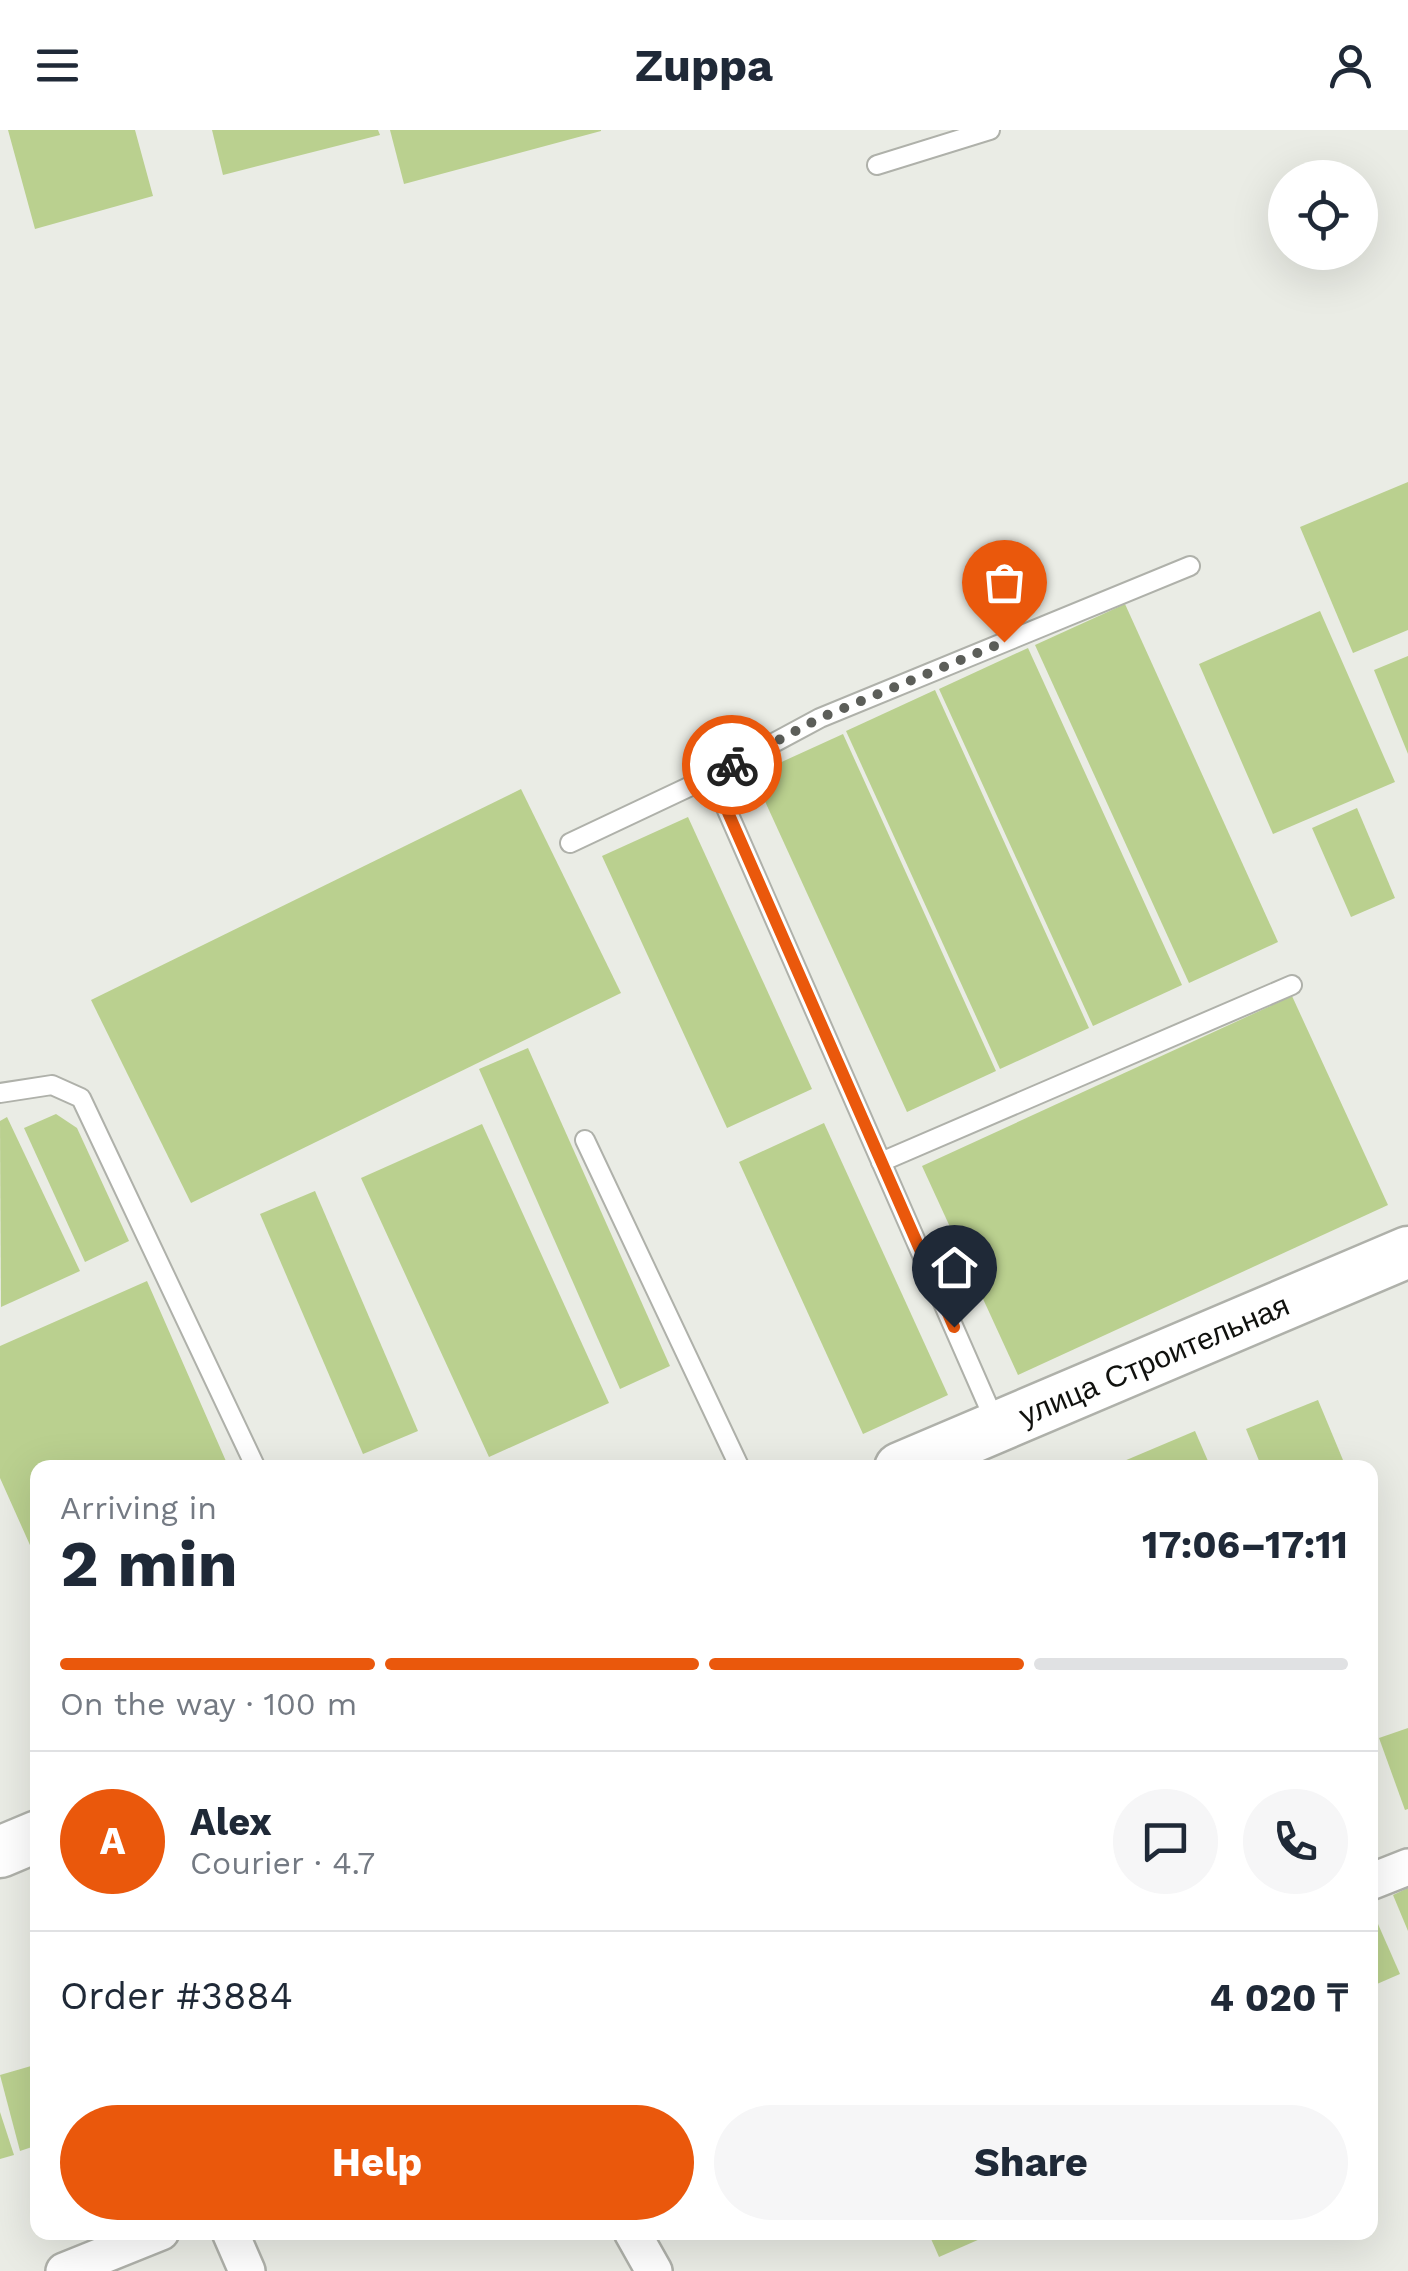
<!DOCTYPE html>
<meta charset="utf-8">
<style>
:root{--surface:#fff;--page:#f6f6f7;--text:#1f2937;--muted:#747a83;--line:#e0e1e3;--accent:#ea580c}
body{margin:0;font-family:"Work Sans",sans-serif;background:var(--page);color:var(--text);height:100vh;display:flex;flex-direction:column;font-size:38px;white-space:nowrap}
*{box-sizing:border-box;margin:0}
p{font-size:32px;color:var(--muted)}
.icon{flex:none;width:55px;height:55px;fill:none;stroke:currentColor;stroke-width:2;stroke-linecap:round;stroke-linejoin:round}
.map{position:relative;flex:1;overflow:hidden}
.drawer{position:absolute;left:30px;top:1330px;width:1348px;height:780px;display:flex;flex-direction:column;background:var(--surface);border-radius:20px;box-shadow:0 10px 40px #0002}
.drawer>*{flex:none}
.tools{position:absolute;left:1268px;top:30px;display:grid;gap:20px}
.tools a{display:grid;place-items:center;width:110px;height:110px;border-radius:50%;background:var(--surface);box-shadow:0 10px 40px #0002;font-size:50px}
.pin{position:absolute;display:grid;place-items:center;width:85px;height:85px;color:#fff;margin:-102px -42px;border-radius:50% 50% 50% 0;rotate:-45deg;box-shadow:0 0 10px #0007}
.pin .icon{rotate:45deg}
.courier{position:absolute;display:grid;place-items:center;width:100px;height:100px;margin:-50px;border:8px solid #ea580c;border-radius:50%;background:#fff;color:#222;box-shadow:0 2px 12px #0007}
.headline em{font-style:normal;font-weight:700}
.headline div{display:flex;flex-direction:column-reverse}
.headline{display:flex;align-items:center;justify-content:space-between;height:170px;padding:0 30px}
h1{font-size:65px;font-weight:700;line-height:75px}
.bar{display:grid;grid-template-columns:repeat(4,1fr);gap:15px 10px;align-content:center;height:120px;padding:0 30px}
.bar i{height:12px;border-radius:8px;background:var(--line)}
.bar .active{background:var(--accent)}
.bar p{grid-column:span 4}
.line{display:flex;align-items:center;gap:25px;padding:0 30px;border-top:2px solid var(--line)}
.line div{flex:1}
.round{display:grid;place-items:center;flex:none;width:105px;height:105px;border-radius:52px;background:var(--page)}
.cta{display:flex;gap:20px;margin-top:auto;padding:20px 30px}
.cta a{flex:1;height:115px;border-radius:60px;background:var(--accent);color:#fff;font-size:40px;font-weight:700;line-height:115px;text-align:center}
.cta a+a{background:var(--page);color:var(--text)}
header{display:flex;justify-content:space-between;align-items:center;height:130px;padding:0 30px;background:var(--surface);font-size:45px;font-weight:700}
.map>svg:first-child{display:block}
.building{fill:#bad08f}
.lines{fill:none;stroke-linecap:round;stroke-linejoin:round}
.lane-casing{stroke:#afb1aa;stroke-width:22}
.street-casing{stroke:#afb1aa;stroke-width:40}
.secondary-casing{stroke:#afb1aa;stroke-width:55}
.lane{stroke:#fff;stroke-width:18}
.street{stroke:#fff;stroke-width:35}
.secondary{stroke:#fff;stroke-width:50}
.done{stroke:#5c5e59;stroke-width:10;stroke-dasharray:0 18}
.route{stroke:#ea580c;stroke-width:12}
.labels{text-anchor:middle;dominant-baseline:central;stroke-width:10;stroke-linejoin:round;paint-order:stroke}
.street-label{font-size:30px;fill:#10110e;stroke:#fff}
</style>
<header><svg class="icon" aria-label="menu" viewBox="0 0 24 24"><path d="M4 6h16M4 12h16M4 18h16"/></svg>Zuppa<svg class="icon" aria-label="person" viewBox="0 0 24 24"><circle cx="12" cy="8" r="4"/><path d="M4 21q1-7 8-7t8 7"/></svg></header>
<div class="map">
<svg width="1408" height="2141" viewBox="0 0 1408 2141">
<rect width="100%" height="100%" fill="#eaece5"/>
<g class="building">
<polygon points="8,0 135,0 153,66 35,99"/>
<polygon points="212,0 378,0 380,5 223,45"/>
<polygon points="390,0 601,0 601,1 404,54"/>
<polygon points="1408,352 1408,500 1353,523 1300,397"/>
<polygon points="1125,474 1278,812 1189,853 1035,515"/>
<polygon points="1320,481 1395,652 1273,704 1199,534"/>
<polygon points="1028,518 1182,855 1093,896 939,559"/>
<polygon points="1408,526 1408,624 1374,540"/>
<polygon points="935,560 1089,898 1000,939 846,601"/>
<polygon points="843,604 996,941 907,982 753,645"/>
<polygon points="521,659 621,863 191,1073 91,870"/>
<polygon points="1357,678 1395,768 1351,787 1312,698"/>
<polygon points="688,687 812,959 727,998 602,726"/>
<polygon points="1292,866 1388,1075 1018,1245 922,1036"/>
<polygon points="528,918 670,1236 620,1259 479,939"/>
<polygon points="56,984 77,998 129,1111 85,1132 24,998"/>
<polygon points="7,987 80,1141 1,1177 0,991"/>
<polygon points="824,993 948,1265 863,1304 739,1032"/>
<polygon points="482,994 609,1273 489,1327 361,1048"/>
<polygon points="315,1061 418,1301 363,1324 260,1084"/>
<polygon points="147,1151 229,1338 38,1338 38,1433 0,1348 0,1216"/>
<polygon points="1318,1270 1343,1330 1325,1338 1262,1338 1246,1299"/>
<polygon points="1195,1301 1211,1338 1127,1338 1124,1331"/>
<polygon points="1408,1598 1408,1679 1405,1680 1379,1608"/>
<polygon points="1408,1758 1408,1801 1393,1765"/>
<polygon points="1374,1785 1400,1844 1370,1857 1370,1787"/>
<polygon points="38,1934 38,2015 20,2021 0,1945"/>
<polygon points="0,1982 14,2025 0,2029"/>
<polygon points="928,2102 996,2102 939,2127"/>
</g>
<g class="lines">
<defs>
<g id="lane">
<polyline points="877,35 990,0"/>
<polyline points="712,646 997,1296"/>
<polyline points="570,713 712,646 820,588 1190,436"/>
<polyline points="0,963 52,955 81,968 256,1338"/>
<polyline points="585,1010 740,1338"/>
<polyline points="881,1032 1292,855"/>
</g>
<g id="street">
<polyline points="1370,1752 1408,1737"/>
<polyline points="230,2102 247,2141"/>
<polyline points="632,2102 654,2141"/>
<polyline points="64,2141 161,2102"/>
</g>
<g id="secondary">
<polyline points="900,1338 1408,1122"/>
<polyline points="0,1722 38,1706"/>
</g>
</defs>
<use href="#lane" class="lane-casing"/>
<use href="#street" class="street-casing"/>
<use href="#secondary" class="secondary-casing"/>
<use href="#lane" class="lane"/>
<use href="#street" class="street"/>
<use href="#secondary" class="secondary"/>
</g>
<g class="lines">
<polyline class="done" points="732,635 820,588 1004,512"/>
<polyline class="route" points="732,635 712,646 954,1197"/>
</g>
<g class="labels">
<g class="street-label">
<text transform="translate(1154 1230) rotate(-23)">улица Строительная</text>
</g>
</g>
</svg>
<div class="tools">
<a><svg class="icon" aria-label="locate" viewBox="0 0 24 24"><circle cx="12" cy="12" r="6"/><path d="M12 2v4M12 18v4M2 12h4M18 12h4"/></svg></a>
</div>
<div class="pin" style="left:1004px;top:512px;background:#ea580c"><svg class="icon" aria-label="bag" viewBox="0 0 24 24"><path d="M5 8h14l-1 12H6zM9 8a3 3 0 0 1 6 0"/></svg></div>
<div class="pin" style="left:954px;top:1197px;background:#1f2937"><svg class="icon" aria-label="home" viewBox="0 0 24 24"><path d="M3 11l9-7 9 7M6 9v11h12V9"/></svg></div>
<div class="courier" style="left:732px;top:635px"><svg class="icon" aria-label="bike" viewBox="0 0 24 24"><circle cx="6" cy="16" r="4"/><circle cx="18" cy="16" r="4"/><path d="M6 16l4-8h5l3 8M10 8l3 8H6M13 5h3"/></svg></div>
<section class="drawer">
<div class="headline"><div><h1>2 min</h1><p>Arriving in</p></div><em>17:06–17:11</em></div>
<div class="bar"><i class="active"></i><i class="active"></i><i class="active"></i><i></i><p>On the way · 100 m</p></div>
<div class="line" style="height:180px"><b class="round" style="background:var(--accent);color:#fff">A</b><div><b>Alex</b><p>Courier · 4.7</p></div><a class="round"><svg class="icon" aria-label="chat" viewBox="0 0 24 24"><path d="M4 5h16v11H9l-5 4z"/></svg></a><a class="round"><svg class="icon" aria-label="phone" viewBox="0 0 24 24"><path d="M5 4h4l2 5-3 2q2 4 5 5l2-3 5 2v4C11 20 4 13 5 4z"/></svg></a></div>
<div class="line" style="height:130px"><div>Order #3884</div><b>4 020 ₸</b></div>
<div class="cta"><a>Help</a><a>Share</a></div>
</section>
</div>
